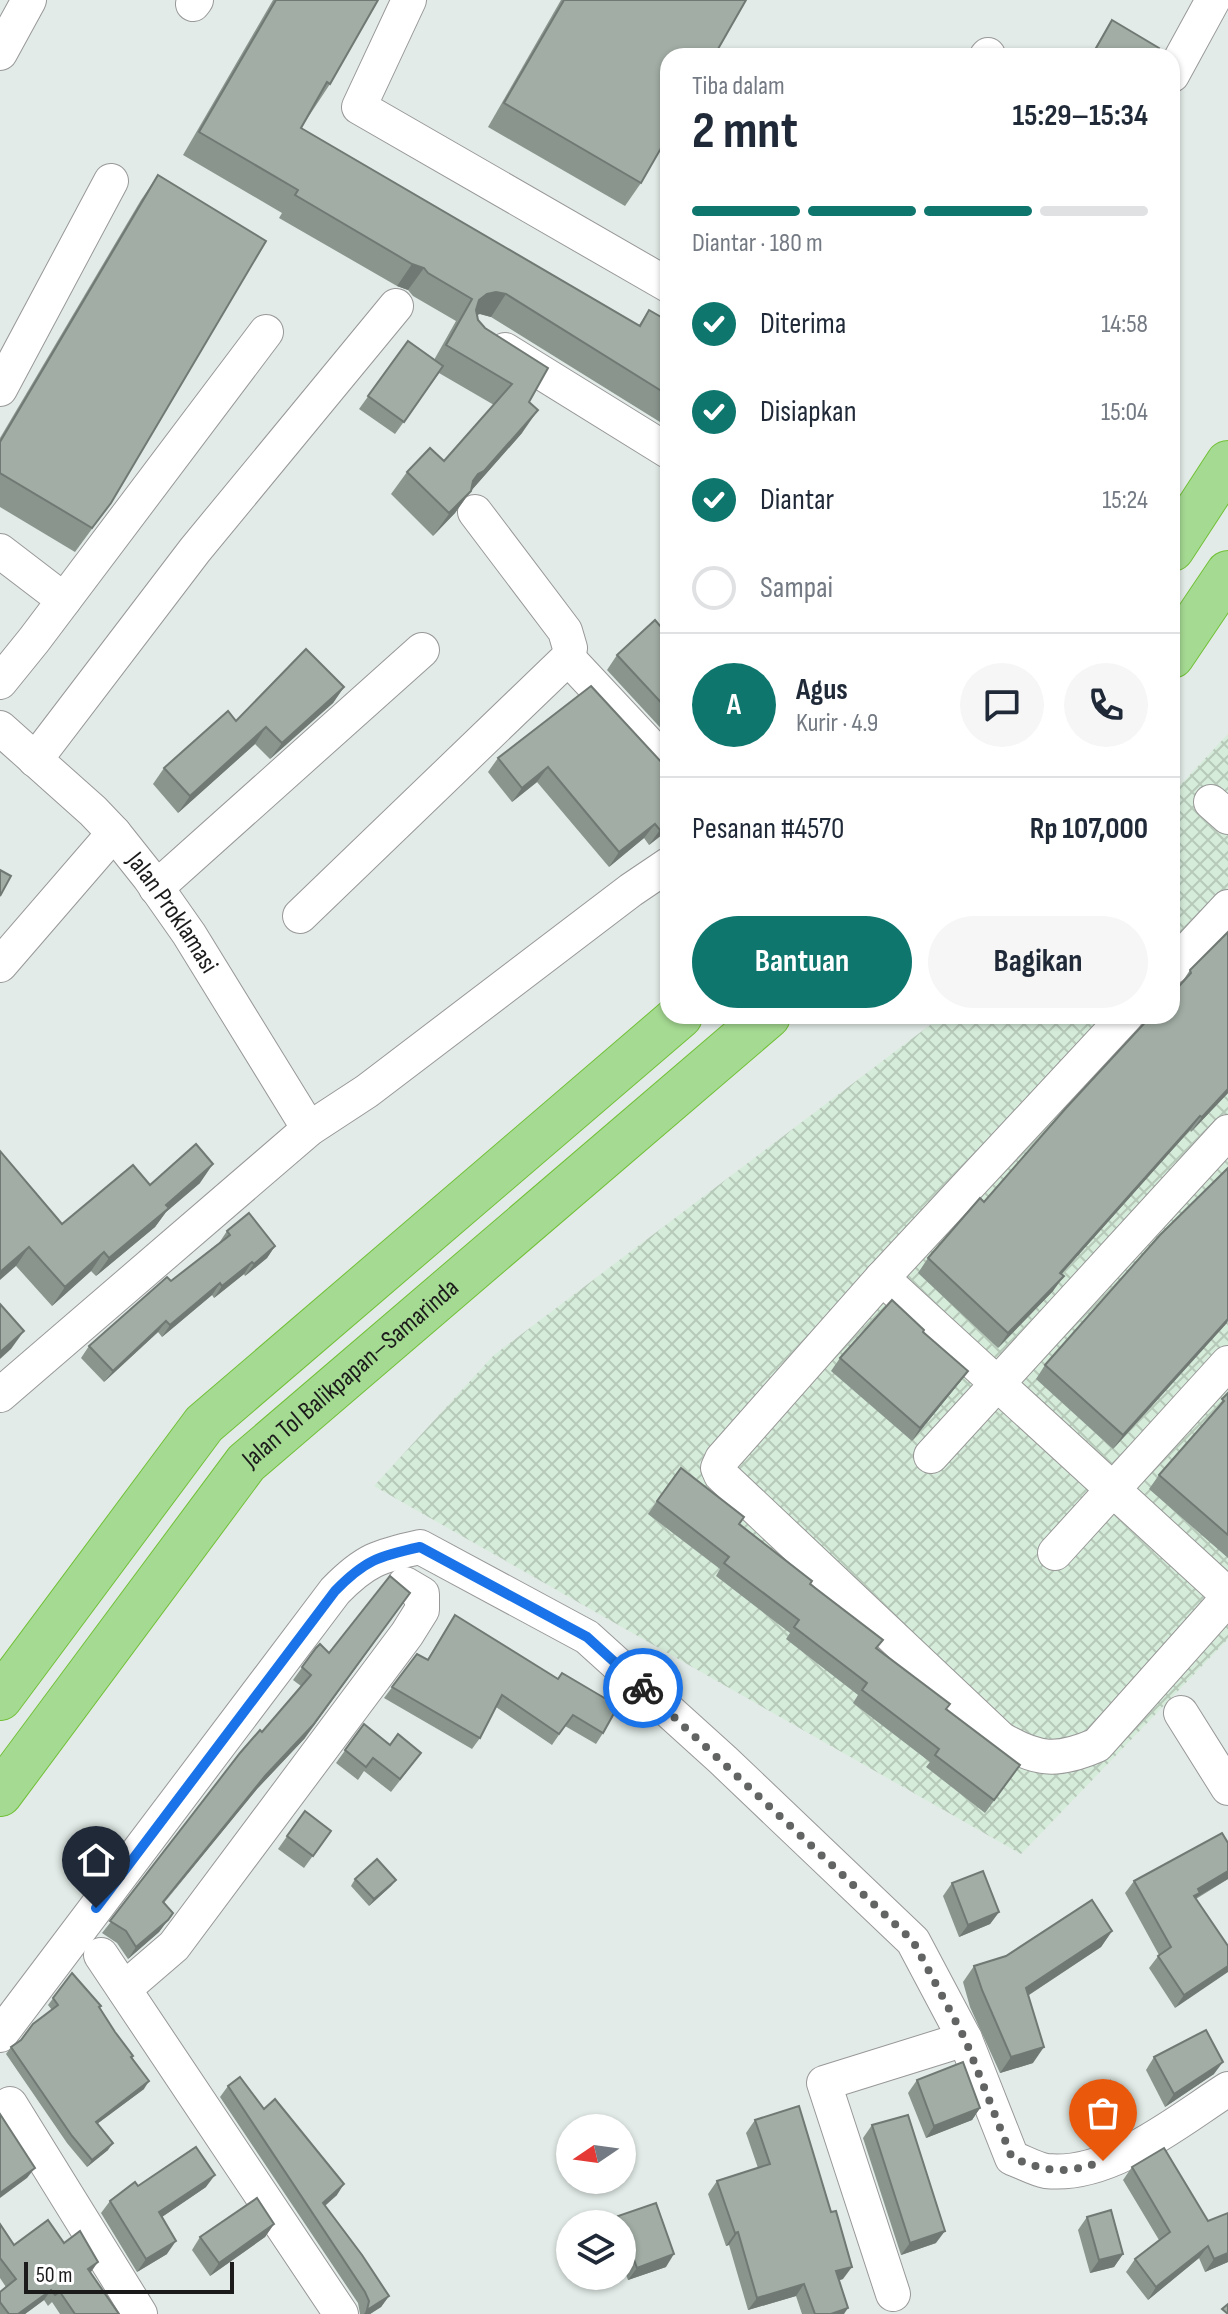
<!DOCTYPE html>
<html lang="id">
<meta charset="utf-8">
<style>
:root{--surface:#fff;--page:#f6f6f7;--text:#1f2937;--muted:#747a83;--line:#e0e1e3;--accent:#0f766e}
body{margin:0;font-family:"Sofia Sans Condensed",sans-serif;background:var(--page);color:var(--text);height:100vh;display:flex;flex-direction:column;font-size:30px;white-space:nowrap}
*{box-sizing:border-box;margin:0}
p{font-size:26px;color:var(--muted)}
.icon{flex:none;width:44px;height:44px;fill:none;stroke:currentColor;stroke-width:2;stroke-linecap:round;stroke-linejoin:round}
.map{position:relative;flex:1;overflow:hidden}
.sheet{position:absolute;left:660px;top:48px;width:520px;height:976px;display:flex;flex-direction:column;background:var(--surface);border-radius:24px;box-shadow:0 2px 6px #0004}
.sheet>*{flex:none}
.needle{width:52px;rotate:257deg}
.tools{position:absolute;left:556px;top:2114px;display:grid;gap:16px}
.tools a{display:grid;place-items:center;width:80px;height:80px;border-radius:50%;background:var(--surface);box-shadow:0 2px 6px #0004;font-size:40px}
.scale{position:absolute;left:24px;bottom:20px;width:210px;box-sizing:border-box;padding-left:8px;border:4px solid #1b1b1b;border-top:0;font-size:22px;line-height:28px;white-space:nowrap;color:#1b1b1b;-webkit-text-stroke:6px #fff;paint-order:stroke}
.pin{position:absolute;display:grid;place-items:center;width:68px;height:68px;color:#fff;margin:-82px -34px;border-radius:50% 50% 50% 0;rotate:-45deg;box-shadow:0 0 8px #0007}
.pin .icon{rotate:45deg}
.courier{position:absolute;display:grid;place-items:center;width:80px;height:80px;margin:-40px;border:6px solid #1a73e8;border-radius:50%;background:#fff;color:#222;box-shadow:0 2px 10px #0007}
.head em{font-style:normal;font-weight:700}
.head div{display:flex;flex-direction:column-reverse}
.head{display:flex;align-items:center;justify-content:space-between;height:136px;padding:0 32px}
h1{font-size:52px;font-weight:700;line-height:60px}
.bar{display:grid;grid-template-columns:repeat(4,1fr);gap:12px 8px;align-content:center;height:96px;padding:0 32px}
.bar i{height:10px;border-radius:6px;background:var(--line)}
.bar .selected{background:var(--accent)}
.bar p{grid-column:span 4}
.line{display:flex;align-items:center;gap:20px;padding:0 32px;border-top:2px solid var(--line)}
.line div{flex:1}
.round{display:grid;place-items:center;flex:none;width:84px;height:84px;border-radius:42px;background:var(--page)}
ol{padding:0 32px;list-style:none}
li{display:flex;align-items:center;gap:24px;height:88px}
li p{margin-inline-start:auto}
li .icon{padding:8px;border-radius:50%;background:var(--accent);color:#fff;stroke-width:4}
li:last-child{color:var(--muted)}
li i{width:44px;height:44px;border:4px solid var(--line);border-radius:50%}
.cta{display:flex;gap:16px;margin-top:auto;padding:16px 32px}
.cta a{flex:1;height:92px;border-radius:48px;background:var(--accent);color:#fff;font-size:32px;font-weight:700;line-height:92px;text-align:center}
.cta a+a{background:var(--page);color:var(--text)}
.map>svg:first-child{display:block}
.military{fill:url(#military-cross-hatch)}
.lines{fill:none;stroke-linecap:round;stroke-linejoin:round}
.minor-casing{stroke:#989898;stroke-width:36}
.highway-casing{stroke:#72c038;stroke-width:46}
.minor{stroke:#fff;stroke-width:34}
.highway{stroke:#a5da92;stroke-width:44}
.wall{fill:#8a958e}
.shaded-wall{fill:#717974}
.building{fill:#a1ada5;stroke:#717974;stroke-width:2}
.done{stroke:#616462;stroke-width:8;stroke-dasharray:0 14.4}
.route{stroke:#1a73e8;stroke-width:10}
.labels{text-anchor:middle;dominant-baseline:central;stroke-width:8;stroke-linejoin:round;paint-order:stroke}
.street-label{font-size:26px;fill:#1b1b1b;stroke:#fff}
</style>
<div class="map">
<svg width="1228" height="2314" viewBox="0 0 1228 2314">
<defs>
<pattern id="military-cross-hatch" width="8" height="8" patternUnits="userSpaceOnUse" patternTransform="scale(2)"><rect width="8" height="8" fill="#d6ecda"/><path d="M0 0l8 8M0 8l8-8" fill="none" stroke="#b7caba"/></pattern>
</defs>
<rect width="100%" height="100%" fill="#e2ebe7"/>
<polygon class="military" points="1228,734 1228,1639 1021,1854 374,1486 494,1355 942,1016 1172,1016 1172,794"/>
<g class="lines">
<defs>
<g id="minor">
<polyline points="409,0 359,107 668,285"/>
<polyline points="193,4 196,0"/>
<polyline points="0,53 29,0"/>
<polyline points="987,56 988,55"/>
<polyline points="1172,75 1213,0"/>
<polyline points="505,350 668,451"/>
<polyline points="0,389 111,181"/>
<polyline points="0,551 64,600"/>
<polyline points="568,658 668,765"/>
<polyline points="0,682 34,640 266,332"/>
<path id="s1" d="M0,728l93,83 21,22 35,44 40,57 120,195"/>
<polyline points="35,760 195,550 396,306"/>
<polyline points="1211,802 1228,817"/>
<polyline points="156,888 422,650"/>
<polyline points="300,916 568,658 570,648 565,631 475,512"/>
<polyline points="0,965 114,833"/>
<polyline points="1172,967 1228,907"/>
<path d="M1126,1016l-244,262 -160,181 -4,9 3,7 280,264c37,22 57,23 96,6l131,-147"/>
<polyline points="882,1278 1228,1595"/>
<polyline points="0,1395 309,1129 367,1091 631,890 668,865"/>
<polyline points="931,1456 1228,1132"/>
<polyline points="1055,1553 1228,1363"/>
<polyline points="1181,1713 1228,1788"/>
<polyline points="101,1955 341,2314"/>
<polyline points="124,1989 174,1946 407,1634 422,1610 422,1594 405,1584"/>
<path d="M0,2035l335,-444c30,-31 44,-35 85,-44l167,90 136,123 190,181 52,98 47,119c11,4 23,11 34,13 64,7 132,-50 182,-82"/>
<polyline points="10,2104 140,2314"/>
<polyline points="893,2294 824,2083 965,2039"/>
</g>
<g id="highway">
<polyline points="1172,549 1228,463"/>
<polyline points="1172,656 1228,573"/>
<polyline points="0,1698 204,1424 680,1016"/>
<path id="s2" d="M0,1794l246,-331 522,-447"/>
</g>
</defs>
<use href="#minor" class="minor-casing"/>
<use href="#highway" class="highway-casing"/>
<use href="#minor" class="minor"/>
<use href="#highway" class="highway"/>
</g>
<g class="wall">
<polygon points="273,0 378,0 330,84 301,128 639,325 649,310 668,321 668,427 491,317 480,314 477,315 478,320 529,402 522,433 470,492 455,513 433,536 391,494 407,472 444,461 494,405 439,373 395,434 359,409 408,341 434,360 456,321 413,296 408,290 397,286 279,218 282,213 183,155"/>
<polygon points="561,0 746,0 641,183 625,206 488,127"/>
<polygon points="1112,20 1154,56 1090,56"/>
<polygon points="158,175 111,503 75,552 0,507 0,438 141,200"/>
<polygon points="668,635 668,736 607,670 617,655"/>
<polygon points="344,687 333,703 270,759 255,744 178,813 153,784 164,768 236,721"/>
<polygon points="498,758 664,765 668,830 649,845 644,838 609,867 537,782 512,802 488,772"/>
<polygon points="1190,970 1228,1093 1191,1132 1190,1130 1061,1274 1053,1291 998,1348 918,1273 928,1258 984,1202 1180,985"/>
<polygon points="0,1151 62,1224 150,1185 200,1183 166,1212 155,1227 96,1276 91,1271 52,1306 16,1266"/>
<polygon points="227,1231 275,1246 267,1258 245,1276 244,1274 214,1298 212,1295 162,1337 158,1332 104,1382 81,1358 89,1346 219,1243"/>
<polygon points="1228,1321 1113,1449 1036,1379 1045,1365"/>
<polygon points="840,1358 968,1371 959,1383 912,1441 831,1371"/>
<polygon points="1228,1393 1228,1558 1149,1489 1159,1475 1213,1414"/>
<polygon points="657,1501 739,1524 810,1584 877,1649 946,1709 1020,1765 985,1813 926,1767 930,1762 853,1703 858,1695 786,1639 790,1633 716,1576 720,1569 648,1514"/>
<polygon points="455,1615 603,1733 596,1744 565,1726 552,1745 496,1707 480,1738 472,1749 384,1698 417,1654 427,1660"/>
<polygon points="316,1648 305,1738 257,1789 164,1902 173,1913 159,1932 128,1959 117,1943 102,1933 262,1732 301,1686 293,1680"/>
<polygon points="364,1724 412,1765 391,1792 364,1771 358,1780 336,1763"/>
<polygon points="305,1811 331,1831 304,1868 278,1849"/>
<polygon points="1228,1843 1228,1879 1196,1899 1228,1946 1175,2008 1149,1968 1159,1955 1125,1893 1134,1881"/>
<polygon points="355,1879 396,1880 391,1886 369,1906 351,1886"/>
<polygon points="952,1883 999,1912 990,1924 959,1937 943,1896"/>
<polygon points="1112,1931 1101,1947 1029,1995 1033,2063 1000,2073 970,2007 963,1982 974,1966"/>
<polygon points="72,1973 99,2008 115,2032 133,2056 132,2058 144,2089 97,2124 108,2150 87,2167 67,2143 6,2054 11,2047 21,2040 52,2010 48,2005"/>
<polygon points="1154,2057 1214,2074 1165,2107 1146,2070"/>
<polygon points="917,2080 980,2108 972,2120 926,2138 908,2093"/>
<polygon points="228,2086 264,2109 337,2195 325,2206 389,2296 381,2307 370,2314 360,2314 358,2303 220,2097"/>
<polygon points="1087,2093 1109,2120 1090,2125 1079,2105"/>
<polygon points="755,2120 843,2279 839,2280 844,2314 802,2314 796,2296 748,2310 729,2245 726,2246 708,2194 717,2181 758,2168 746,2133"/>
<polygon points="872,2125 936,2243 901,2255 863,2138"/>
<polygon points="1132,2167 1228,2262 1205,2272 1199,2258 1148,2300 1126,2272 1135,2259 1159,2240 1123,2180"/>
<polygon points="138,2186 206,2187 162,2217 167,2254 137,2272 101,2213 110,2201"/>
<polygon points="618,2216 666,2267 628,2280 622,2264 622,2224 613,2224"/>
<polygon points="1087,2217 1123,2254 1114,2267 1090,2273 1078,2230"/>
<polygon points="0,2224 14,2245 64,2243 90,2273 119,2314 60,2314 52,2302 48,2306 44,2300 25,2314 0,2314 0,2292 6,2287 0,2278"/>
<polygon points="274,2224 265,2237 210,2276 192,2250 200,2237"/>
</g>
<g class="shaded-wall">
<polygon points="412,264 424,268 408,290 397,286"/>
<polygon points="496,292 506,294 491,317 480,314 471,316 479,300 487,294"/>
<polygon points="538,410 522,433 470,492 455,513 433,536 478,474"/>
<polygon points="344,687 333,703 270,759 282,743"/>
<polygon points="266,727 255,744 178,813 190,796"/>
<polygon points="548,767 537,782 512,802 522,788"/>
<polygon points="668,823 668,830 649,845 660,830"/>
<polygon points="655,824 644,838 609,867 619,852"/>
<polygon points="1228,1089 1228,1093 1191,1132 1202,1117"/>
<polygon points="1200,1116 1190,1130 1050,1287 1060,1273"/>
<polygon points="213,1164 200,1183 166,1212 155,1227 96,1276 109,1258 166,1205"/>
<polygon points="275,1246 267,1258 245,1276 254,1264"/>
<polygon points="29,1247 16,1266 0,1280 0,1272"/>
<polygon points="104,1252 91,1271 52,1306 65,1287"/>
<polygon points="252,1262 244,1274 214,1298 222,1286"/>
<polygon points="1064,1276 1053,1291 998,1348 1008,1333"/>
<polygon points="220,1283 212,1295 162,1337 170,1325"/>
<polygon points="1228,1319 1227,1323 1113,1449 1123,1435"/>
<polygon points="166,1321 158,1332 104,1382 113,1371"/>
<polygon points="24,1331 11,1349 0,1359 0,1352"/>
<polygon points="968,1371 959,1383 912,1441 920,1428"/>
<polygon points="410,1593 305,1738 257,1789 155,1914"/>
<polygon points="1228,1871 1228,1879 1197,1897 1191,1905 1198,1889"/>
<polygon points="396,1880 391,1886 369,1906 374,1899"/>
<polygon points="999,1912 990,1924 959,1937 968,1925"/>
<polygon points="168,1920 159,1932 128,1959 136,1947"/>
<polygon points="1112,1931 1101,1947 1015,2004 1026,1988"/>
<polygon points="1228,1966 1228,1972 1175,2008 1184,1995"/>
<polygon points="1044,2047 1033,2063 1000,2073 1011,2057"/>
<polygon points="1223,2062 1214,2074 1165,2107 1174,2094"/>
<polygon points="149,2081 144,2089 90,2129 96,2122"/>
<polygon points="1118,2107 1109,2120 1090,2125 1099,2112"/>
<polygon points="980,2108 972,2120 926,2138 934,2126"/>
<polygon points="113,2143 108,2150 87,2167 92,2160"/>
<polygon points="35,2168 27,2178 0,2198 0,2193"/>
<polygon points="215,2175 206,2187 150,2225 159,2212"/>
<polygon points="344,2184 337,2195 315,2214 323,2203"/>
<polygon points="274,2224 265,2237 210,2276 219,2263"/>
<polygon points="945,2231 936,2243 901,2255 910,2243"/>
<polygon points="738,2232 729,2245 726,2246 735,2233"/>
<polygon points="176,2241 167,2254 137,2272 146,2259"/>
<polygon points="1208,2246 1199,2258 1148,2300 1156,2287"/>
<polygon points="1228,2253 1228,2262 1205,2272 1214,2259"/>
<polygon points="674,2254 666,2267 628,2280 637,2268"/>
<polygon points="1123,2254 1114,2267 1090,2273 1099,2260"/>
<polygon points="98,2262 91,2272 80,2280 88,2269"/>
<polygon points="852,2267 843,2279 827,2284 836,2271"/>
<polygon points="804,2284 796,2296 748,2310 757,2298"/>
<polygon points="51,2290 44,2300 25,2314 18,2314"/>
<polygon points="389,2296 381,2307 370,2314 364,2314 367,2310"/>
<polygon points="848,2308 844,2314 831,2314"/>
</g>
<g class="building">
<polygon points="276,0 378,0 330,84 327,82 301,128 640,326 649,310 668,321 668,395 506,294 496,292 487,294 479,300 476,310 478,320 485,328 548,368 529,402 538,410 484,471 478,474 473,481 471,491 449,513 407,472 430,448 444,461 512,384 446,345 472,299 428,273 424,268 412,264 295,195 298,190 199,132"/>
<polygon points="564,0 746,0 714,56 668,56 668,136 641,183 504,103"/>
<polygon points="1112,20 1159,48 1154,56 1105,56 1095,50"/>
<polygon points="158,175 266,241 111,503 92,528 0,473 0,442"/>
<polygon points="408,341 443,366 404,422 368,396"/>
<polygon points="655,620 668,635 668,710 617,655"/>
<polygon points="306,649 344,687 282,743 266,727 190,796 164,768 228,711 236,721"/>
<polygon points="591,686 664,765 668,767 668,823 660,830 655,824 619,852 548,767 522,788 498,758"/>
<polygon points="0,870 11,876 0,896"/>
<polygon points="1228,932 1228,1089 1202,1117 1200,1116 1060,1273 1064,1276 1008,1333 928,1258 980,1198 984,1202 1066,1108 1151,1016 1172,1016 1172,994 1191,973 1190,970"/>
<polygon points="196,1144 213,1164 166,1205 169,1208 109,1258 104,1252 65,1287 29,1247 0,1272 0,1151 62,1224 133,1165 150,1185"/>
<polygon points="1228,1168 1228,1319 1123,1435 1045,1365 1160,1235"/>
<polygon points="249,1213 275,1246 254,1264 252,1262 222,1286 220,1283 170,1325 166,1321 113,1371 89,1346 167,1277 171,1281 230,1235 227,1231"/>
<polygon points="892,1300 924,1330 923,1332 968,1371 920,1428 840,1358"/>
<polygon points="0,1304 24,1331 0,1352"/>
<polygon points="1228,1393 1228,1535 1159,1475 1224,1401 1222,1399"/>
<polygon points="681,1468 744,1517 739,1524 812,1581 810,1584 883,1640 876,1648 950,1704 946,1709 1020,1765 994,1800 935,1755 939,1749 862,1690 867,1683 794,1627 799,1620 724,1563 729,1557 657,1501"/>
<polygon points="390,1576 410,1593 313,1725 265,1776 163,1902 173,1913 168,1920 136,1947 126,1931 110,1921 240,1753 260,1730 262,1732 311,1675 302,1667 316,1648 320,1644 329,1653"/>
<polygon points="455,1615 558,1679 562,1673 618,1706 603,1733 573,1715 559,1734 502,1695 480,1738 392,1687 417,1654 428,1660"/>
<polygon points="364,1724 390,1745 398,1734 421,1753 400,1779 373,1758 366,1767 345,1750"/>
<polygon points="305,1811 331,1831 313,1856 287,1836"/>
<polygon points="1222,1833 1228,1843 1228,1871 1198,1889 1200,1893 1194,1896 1228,1946 1228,1966 1184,1995 1158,1956 1171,1947 1134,1881"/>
<polygon points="377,1859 396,1880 374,1899 355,1879"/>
<polygon points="983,1871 999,1912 968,1925 952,1883"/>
<polygon points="1092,1900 1112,1931 1026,1988 1044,2047 1011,2057 982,1990 974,1966 1006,1956"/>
<polygon points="72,1973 101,2006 99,2007 115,2032 133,2056 131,2057 149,2081 96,2122 113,2143 92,2160 72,2136 11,2047 21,2040 33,2024 58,2005 53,1998"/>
<polygon points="1206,2030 1223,2062 1174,2094 1154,2057"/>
<polygon points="963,2062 980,2108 934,2126 917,2080"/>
<polygon points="240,2077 264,2109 275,2099 344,2184 323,2203 362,2255 389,2296 367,2310 369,2301 365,2292 228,2086"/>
<polygon points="1110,2081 1118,2107 1099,2112 1087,2093"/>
<polygon points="799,2106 831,2212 836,2211 852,2267 836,2271 848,2308 831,2314 815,2314 804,2284 757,2298 738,2232 735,2233 717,2181 770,2164 755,2120"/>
<polygon points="0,2114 35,2168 0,2193"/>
<polygon points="908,2115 945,2231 910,2243 872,2125"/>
<polygon points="196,2147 215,2175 159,2212 176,2241 146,2259 110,2201 135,2182 138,2186"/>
<polygon points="1164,2148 1208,2221 1228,2213 1228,2253 1214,2259 1208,2246 1156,2287 1135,2259 1170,2232 1132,2167"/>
<polygon points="257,2198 274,2224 219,2263 200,2237"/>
<polygon points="656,2203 674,2254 637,2268 618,2216"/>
<polygon points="1111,2210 1123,2254 1099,2260 1087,2217"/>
<polygon points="48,2220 64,2243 80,2231 98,2262 88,2269 119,2314 75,2314 60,2292 55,2295 51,2290 18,2314 9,2314 0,2302 0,2292 16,2279 0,2258 0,2224 14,2245"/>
<polygon points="1228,2304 1228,2314 1222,2309"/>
</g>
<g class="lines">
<path class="done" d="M643,1688l270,253 52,98 47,119c38,14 52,17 91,3"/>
<path class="route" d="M96,1908l239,-317c30,-31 44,-35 85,-44l167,90 56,51"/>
</g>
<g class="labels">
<g class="street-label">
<text stroke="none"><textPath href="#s1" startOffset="254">Jalan Proklamasi</textPath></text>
<text stroke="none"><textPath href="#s2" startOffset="550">Jalan Tol Balikpapan–Samarinda</textPath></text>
</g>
</g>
</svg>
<div class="tools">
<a><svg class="needle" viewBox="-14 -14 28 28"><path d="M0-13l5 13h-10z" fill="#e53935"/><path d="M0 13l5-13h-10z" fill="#747a83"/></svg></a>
<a><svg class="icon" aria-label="layers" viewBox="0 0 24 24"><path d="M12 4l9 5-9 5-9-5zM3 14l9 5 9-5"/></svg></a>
</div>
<div class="scale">50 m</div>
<div class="pin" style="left:1103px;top:2161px;background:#ea580c"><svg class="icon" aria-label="bag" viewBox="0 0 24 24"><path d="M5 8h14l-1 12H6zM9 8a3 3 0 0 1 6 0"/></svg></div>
<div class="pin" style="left:96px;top:1908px;background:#1f2937"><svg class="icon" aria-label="home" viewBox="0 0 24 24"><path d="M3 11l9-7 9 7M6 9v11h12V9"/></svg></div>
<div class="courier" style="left:643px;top:1688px"><svg class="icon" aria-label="bike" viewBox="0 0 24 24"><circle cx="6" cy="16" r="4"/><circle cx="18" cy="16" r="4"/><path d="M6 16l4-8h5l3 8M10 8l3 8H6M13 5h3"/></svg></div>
<section class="sheet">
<div class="head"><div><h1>2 mnt</h1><p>Tiba dalam</p></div><em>15:29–15:34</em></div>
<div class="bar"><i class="selected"></i><i class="selected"></i><i class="selected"></i><i></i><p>Diantar · 180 m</p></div>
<ol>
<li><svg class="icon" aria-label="check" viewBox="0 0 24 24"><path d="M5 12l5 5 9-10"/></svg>Diterima<p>14:58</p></li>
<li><svg class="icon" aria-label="check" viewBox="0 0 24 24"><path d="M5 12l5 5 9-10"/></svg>Disiapkan<p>15:04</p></li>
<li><svg class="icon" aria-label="check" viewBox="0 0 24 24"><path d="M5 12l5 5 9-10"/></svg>Diantar<p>15:24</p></li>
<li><i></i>Sampai</li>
</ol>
<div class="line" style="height:144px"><b class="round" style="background:var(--accent);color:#fff">A</b><div><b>Agus</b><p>Kurir · 4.9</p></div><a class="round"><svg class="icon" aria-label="chat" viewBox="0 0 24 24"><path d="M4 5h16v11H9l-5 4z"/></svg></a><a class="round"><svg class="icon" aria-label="phone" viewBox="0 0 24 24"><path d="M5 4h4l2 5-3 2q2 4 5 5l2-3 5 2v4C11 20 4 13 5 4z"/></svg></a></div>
<div class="line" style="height:104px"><div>Pesanan #4570</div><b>Rp 107,000</b></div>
<div class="cta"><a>Bantuan</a><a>Bagikan</a></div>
</section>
</div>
